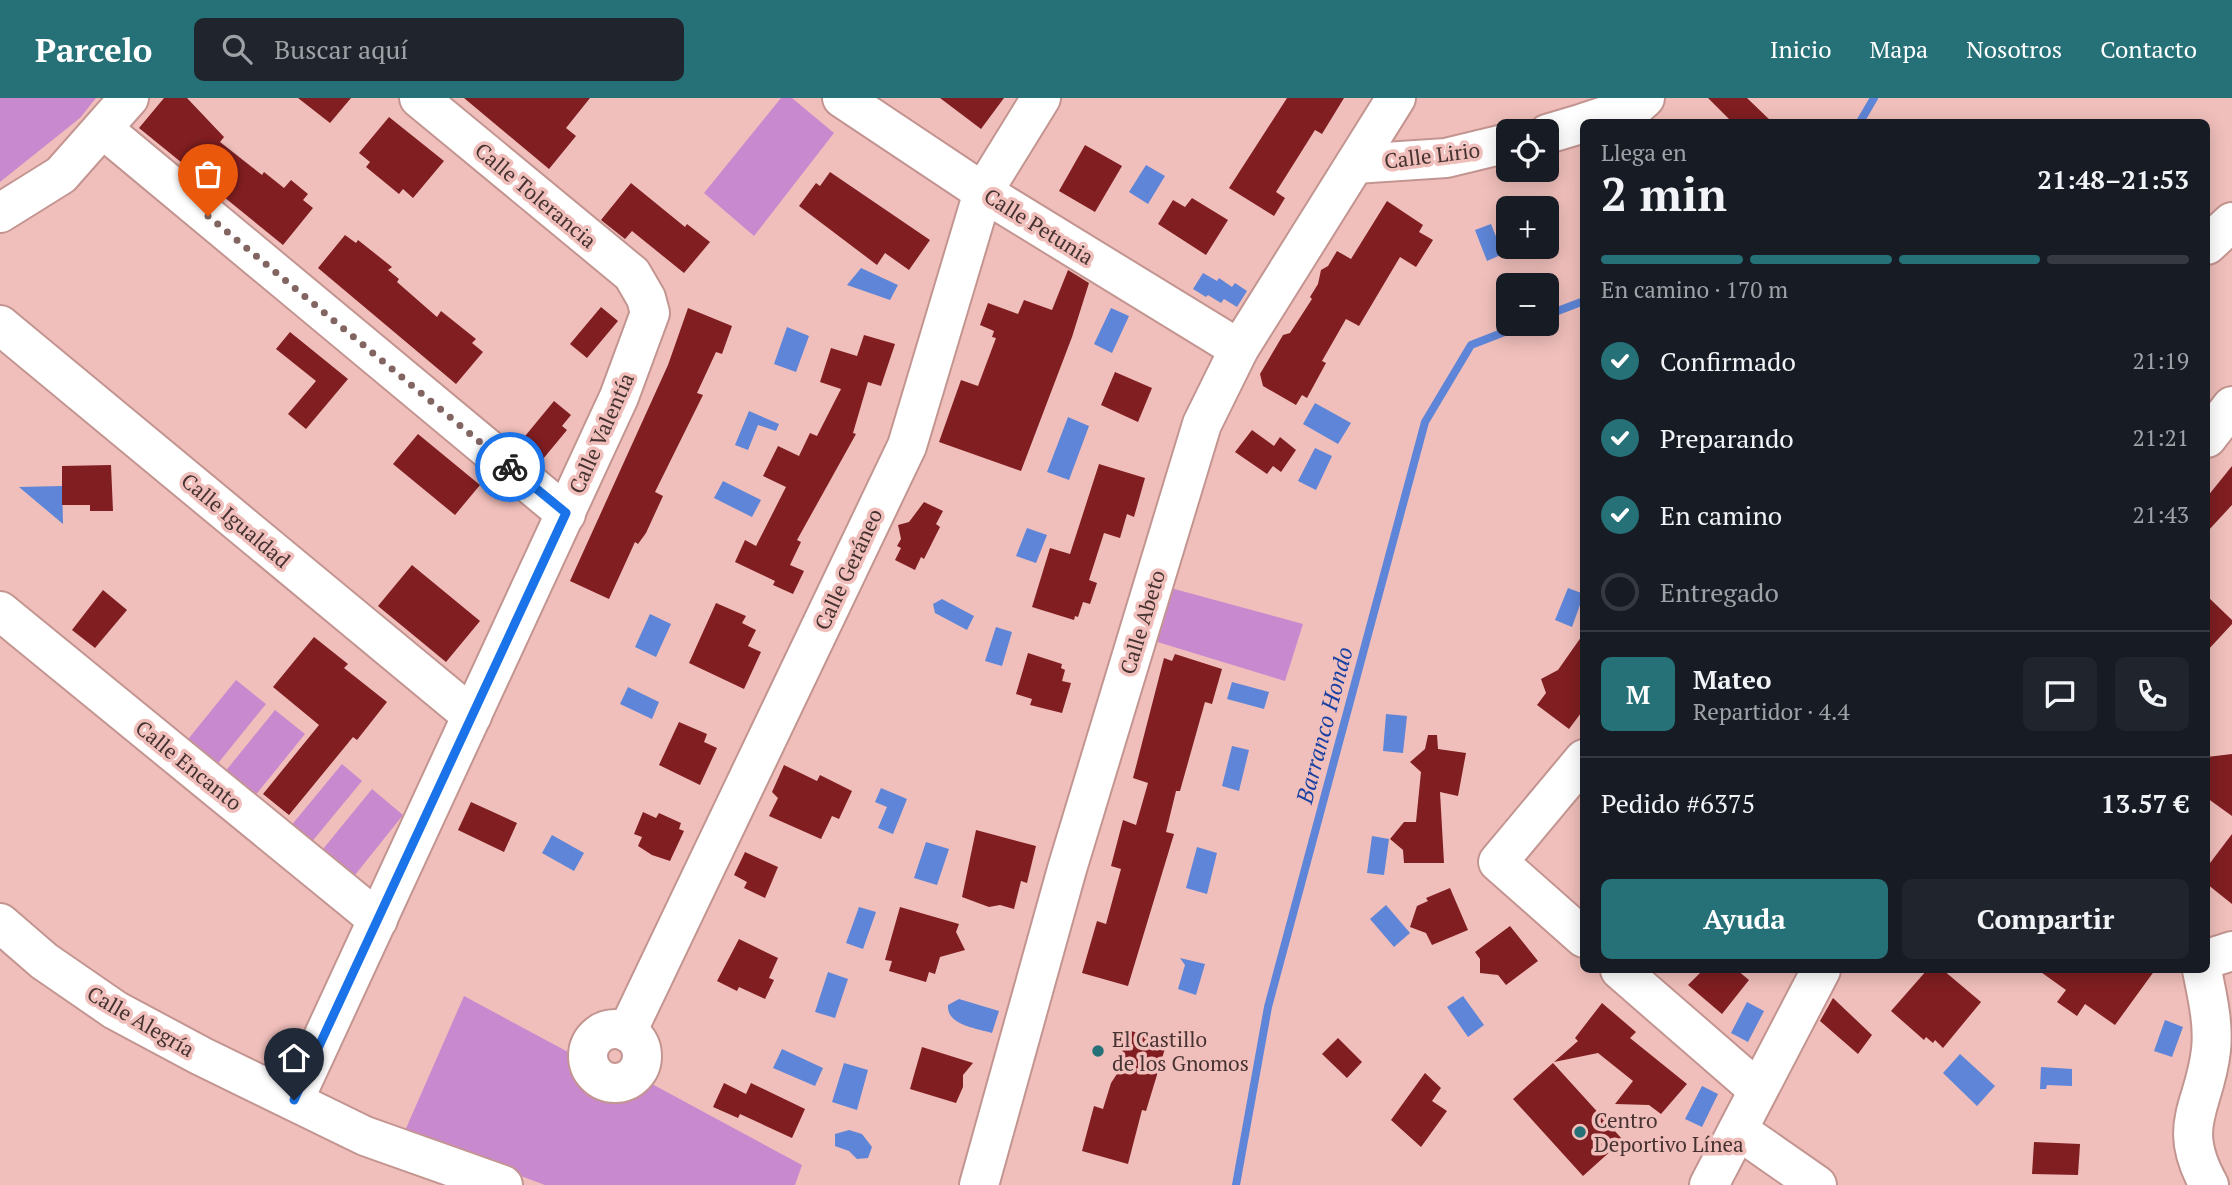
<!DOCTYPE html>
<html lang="es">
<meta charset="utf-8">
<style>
:root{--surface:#171b24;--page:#20242c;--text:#f1f3f6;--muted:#9ea1a6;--line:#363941;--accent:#267077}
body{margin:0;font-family:"PT Serif",serif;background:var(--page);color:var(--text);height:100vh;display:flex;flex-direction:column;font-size:26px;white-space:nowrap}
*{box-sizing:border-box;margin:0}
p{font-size:23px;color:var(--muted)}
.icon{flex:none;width:38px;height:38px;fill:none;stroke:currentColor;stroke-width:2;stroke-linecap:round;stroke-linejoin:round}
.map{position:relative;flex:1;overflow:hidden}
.drawer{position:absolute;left:1580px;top:21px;width:630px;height:854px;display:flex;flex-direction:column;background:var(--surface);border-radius:10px;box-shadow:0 4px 18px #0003}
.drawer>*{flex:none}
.tools{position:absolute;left:1496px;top:21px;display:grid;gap:14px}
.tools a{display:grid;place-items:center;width:63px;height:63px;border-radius:10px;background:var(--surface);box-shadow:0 4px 18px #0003;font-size:35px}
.pin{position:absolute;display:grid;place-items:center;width:60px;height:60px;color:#fff;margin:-72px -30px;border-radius:50% 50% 50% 0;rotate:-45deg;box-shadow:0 0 7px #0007}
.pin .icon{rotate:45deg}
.courier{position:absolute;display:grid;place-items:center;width:70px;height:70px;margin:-35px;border:5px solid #1a73e8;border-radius:50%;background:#fff;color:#222;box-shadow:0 2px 9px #0007}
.head em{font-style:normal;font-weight:700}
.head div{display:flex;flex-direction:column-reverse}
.head{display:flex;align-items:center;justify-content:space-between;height:119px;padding:0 21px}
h1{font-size:46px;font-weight:700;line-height:52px}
.bar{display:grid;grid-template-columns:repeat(4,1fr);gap:10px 7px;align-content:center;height:84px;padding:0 21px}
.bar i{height:9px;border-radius:5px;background:var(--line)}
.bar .current{background:var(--accent)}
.bar p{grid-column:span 4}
.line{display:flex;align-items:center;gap:18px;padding:0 21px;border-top:2px solid var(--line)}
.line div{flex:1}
.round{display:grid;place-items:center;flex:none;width:74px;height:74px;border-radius:10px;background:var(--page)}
ol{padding:0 21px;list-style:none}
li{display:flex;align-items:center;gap:21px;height:77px}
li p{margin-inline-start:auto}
li .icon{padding:7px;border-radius:50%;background:var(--accent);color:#fff;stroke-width:4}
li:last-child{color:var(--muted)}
li i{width:38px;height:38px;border:4px solid var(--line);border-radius:50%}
.button{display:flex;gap:14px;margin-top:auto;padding:14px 21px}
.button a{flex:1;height:80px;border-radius:10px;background:var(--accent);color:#fff;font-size:28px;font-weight:700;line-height:80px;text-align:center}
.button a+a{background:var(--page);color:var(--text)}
header{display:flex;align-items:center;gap:42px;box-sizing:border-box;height:98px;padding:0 35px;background:var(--accent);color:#fff}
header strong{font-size:33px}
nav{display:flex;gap:38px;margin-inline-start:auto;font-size:24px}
.search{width:490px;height:63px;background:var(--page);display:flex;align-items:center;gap:18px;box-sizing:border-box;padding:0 24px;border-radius:10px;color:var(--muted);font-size:26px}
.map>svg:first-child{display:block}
.green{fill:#c989cf}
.water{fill:#5e85d7}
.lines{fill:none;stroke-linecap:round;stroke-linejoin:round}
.stream{stroke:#5e85d7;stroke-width:8}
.building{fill:#801e21}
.minor-casing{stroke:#c39591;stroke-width:42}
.minor{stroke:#fff;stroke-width:38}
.done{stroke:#826461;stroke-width:7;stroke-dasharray:0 12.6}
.route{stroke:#1a73e8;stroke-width:9}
.poi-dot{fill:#267077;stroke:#f0bfbb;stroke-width:2.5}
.labels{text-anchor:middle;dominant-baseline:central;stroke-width:7;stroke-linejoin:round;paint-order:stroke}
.street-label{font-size:21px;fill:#463331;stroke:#f0bfbb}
.poi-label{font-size:21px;fill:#463331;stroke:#f0bfbb;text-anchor:start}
.water-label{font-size:23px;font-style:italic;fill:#1a41a2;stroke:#f0bfbb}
</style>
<header>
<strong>Parcelo</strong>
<div class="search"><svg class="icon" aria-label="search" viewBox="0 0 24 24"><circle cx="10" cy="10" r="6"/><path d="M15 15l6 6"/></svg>Buscar aquí</div>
<nav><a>Inicio</a><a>Mapa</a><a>Nosotros</a><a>Contacto</a></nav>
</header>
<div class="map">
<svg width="2232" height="1087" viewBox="0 0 2232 1087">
<rect width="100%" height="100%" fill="#f0bfbb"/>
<g class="green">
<polygon points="0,0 96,0 80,20 0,84"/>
<polygon points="781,0 792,0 834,35 754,138 704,95"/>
<polygon points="1167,489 1303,526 1285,583 1151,542"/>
<polygon points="236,582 266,606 215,669 185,645"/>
<polygon points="275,612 305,636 254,699 224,675"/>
<polygon points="342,666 362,683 310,746 290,729"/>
<polygon points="372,691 403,717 351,782 319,756"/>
<path d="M464,898l106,57c3,7 3,15 6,21 14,29 56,33 76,10l150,81 -7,20h-250l-141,-52z"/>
</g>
<g class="water">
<polygon points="1146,67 1165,78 1148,106 1129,94"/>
<polygon points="1491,126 1503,156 1487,163 1475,132"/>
<polygon points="861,170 898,187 890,202 847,187"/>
<polygon points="1203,175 1217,183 1219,180 1232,189 1235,185 1247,193 1237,209 1224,201 1221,205 1208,197 1206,199 1193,191"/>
<polygon points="1111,210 1129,218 1112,255 1094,246"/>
<polygon points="787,229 809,238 796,274 774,266"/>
<polygon points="1315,305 1351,325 1338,346 1303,326"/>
<polygon points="749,313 779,326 776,333 758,327 748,352 735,347"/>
<polygon points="1068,319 1089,328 1069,382 1047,374"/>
<polygon points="1315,350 1332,358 1316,392 1298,383"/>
<polygon points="723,383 761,402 752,419 714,400"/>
<polygon points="62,388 63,426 19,389"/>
<polygon points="1027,430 1047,437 1036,465 1016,458"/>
<polygon points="1568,490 1584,496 1572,529 1555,522"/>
<polygon points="942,501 974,518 967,532 935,515 933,506"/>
<polygon points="650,516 671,526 656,559 635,549"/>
<polygon points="996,529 1012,534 1002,568 985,563"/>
<polygon points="1232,584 1269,594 1264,611 1227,601"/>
<polygon points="628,589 659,604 652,621 620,606"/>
<polygon points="1386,616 1407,618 1403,655 1383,653"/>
<polygon points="1232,648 1249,652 1239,693 1222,688"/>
<polygon points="881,690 907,701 893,736 878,730 887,709 875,704"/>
<polygon points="552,737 584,755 574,773 542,755"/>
<polygon points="1372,738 1389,741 1384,777 1367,775"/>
<polygon points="926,744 949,751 937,787 914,780"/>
<polygon points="1197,749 1217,755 1207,796 1186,790"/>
<polygon points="1386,807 1410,835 1394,849 1370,821"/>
<polygon points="859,809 876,814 863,851 846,845"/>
<polygon points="1180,860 1205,866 1196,897 1178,891 1185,867"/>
<polygon points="828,874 848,881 835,920 815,914"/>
<polygon points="1463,898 1484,927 1468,939 1447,909"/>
<path d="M959,901l40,12 -7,22c-16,-5 -46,-8 -44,-28z"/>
<polygon points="1747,904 1764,913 1748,944 1731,935"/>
<polygon points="2165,922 2183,929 2172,959 2154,953"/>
<polygon points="782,951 823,970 815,988 773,970"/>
<polygon points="1960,956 1995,988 1977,1008 1943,975"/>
<polygon points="844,965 868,972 857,1012 832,1004"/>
<polygon points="2041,969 2072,971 2072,988 2047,987 2046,991 2040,991"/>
<polygon points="1702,988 1718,996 1702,1029 1685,1021"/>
<polygon points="849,1032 862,1036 872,1049 868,1060 857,1061 849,1053 835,1048 835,1036"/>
</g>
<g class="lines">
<g class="stream">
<polyline points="1860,24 1874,0"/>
<polyline points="1547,217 1584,203"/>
<polyline points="1236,1087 1268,909 1425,324 1471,247 1525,226"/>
</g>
</g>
<g class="building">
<polygon points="164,0 187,0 224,39 220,44 262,77 264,74 284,90 291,82 308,96 303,102 313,110 283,147 139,30"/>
<polygon points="298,0 351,0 330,25"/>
<polygon points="464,0 590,0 566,30 576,38 549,71"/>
<polygon points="940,0 1004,0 981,31"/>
<polygon points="1287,0 1344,0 1322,36 1315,32 1276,94 1285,100 1274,118 1229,90"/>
<polygon points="1708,0 1747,0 1772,24 1732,24"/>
<polygon points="389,19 444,63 413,100 403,91 399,96 366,69 370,64 359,55"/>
<polygon points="1085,47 1122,68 1095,114 1059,93"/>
<polygon points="830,74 930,142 909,172 885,155 877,167 799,108 816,85 820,88"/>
<polygon points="631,85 685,129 687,126 710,144 684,175 632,133 625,141 601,122"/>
<polygon points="1192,100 1228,122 1206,157 1158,126 1173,102 1185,109"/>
<polygon points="1387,103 1423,127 1419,134 1433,142 1416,169 1400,159 1359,228 1346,221 1322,263 1326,265 1307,300 1302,297 1296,307 1263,288 1260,276 1283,237 1290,235 1312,201 1310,199 1318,186 1321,172 1328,168 1337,153 1351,161"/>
<polygon points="345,137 356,145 358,142 392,169 388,172 399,181 397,184 437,219 441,213 476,241 472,245 483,254 456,286 318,170"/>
<polygon points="1068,172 1089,185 1072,239 1021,373 939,344 961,282 978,288 996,240 992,239 994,233 980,227 988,205 1018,216 1024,202 1052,212"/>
<polygon points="601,209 618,223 587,260 570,246"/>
<polygon points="688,210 732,228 722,256 716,254 697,295 703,297 655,394 663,398 646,435 638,446 635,444 609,501 570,483 668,267"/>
<polygon points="290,234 348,281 306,331 288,316 316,283 276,251"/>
<polygon points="864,237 895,246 881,288 868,284 853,335 856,336 797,442 801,444 790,467 804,473 793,496 773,487 775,483 735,464 745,442 756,448 786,389 763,378 778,348 799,358 810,335 817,338 841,291 820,284 831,250 857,258"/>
<polygon points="1115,274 1152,290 1138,324 1101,307"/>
<polygon points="554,303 571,317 562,328 567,332 543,361 521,343"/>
<polygon points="1252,332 1274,348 1280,339 1296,352 1281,374 1273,368 1267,376 1235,354"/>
<polygon points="418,336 480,387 455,417 393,366"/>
<polygon points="1099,366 1145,380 1134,419 1127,416 1120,440 1104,435 1089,482 1097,485 1090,506 1083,504 1078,519 1075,518 1074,522 1032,509 1050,450 1070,456"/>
<polygon points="111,367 113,413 90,413 90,407 62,407 62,368"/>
<polygon points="2232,368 2232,407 2207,434 2207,399"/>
<polygon points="924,404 943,413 936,426 940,429 924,461 921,459 915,472 895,462 901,450 897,448 901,441 898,427 909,424"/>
<polygon points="412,467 480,523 446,564 378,508"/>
<polygon points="103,492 127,512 95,550 72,532"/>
<polygon points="2207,498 2232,522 2232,526 2207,553"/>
<polygon points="716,505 746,518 742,525 756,532 748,548 761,554 744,591 689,565"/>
<polygon points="1584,535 1584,611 1569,631 1537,607 1546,595 1541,581 1558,572"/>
<polygon points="314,539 348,566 344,570 387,604 357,642 353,639 289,717 263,696 319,627 273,589"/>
<polygon points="1028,555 1062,566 1061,570 1065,572 1062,583 1071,585 1062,615 1030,607 1032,601 1016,596"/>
<polygon points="1175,556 1222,571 1212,606 1205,604 1180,693 1176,693 1166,734 1174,736 1128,888 1082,875 1097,823 1106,826 1121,771 1111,768 1123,722 1136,727 1148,685 1133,680 1164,560 1172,563"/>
<polygon points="679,624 707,636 704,644 717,650 700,687 659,667"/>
<polygon points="1428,637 1437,637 1438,651 1466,655 1458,698 1440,694 1444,765 1404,765 1403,752 1390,741 1404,724 1416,724 1421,674 1410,664 1425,651"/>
<polygon points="2232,656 2232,718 2207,700 2207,659"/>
<polygon points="784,667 817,683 820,677 852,693 839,721 832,718 821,741 769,718 778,700 772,694"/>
<polygon points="471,704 517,725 504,754 458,732"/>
<polygon points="643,714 656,720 659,715 681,725 679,731 684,733 670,763 652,757 638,748 642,739 634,736"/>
<polygon points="976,732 1036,748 1027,785 1021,783 1014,811 1000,807 989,809 962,799"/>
<polygon points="2232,736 2232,806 2207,786 2207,769"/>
<polygon points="745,754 778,769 765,800 744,790 747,784 734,777"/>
<polygon points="1450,790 1468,832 1432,847 1426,835 1410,829 1417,808 1428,803 1426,800"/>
<polygon points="900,809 959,826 956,834 965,852 940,859 935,876 929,874 926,884 889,873 892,863 885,862"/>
<polygon points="1510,828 1538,863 1506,887 1498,877 1480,875 1480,861 1475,854"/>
<polygon points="739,841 778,860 769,880 774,882 765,901 739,889 737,893 717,883"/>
<polygon points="1703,872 1737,872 1749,882 1722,916 1688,887"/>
<polygon points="1927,872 1943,872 1981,904 1943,950 1935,942 1933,945 1926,939 1924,942 1891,913"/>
<polygon points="2038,872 2155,872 2115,927 2085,906 2077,918 2057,904 2066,892"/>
<polygon points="1833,900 1872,937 1858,956 1820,923"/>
<polygon points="1602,905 1636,934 1630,940 1687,986 1661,1016 1649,1007 1615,1006 1633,983 1598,955 1554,964 1578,943 1575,940"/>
<polygon points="1128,932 1167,944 1146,1013 1142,1012 1128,1066 1082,1053 1094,1008 1103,1011 1111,985 1124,965 1122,949"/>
<polygon points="1338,940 1362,964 1347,980 1322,956"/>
<polygon points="922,949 973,965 963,977 963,989 956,1005 910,991"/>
<polygon points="1553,965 1623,1042 1583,1078 1513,1001"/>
<polygon points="1425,975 1441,990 1432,1003 1447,1013 1421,1049 1391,1022"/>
<polygon points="724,985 746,996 751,985 805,1011 792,1040 740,1016 738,1020 713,1009"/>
<polygon points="2034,1044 2080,1046 2078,1077 2032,1076"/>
</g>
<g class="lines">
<defs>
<g id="minor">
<polyline points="842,0 983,94 1239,251"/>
<polyline points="1586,24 1636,8 1645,0"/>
<polyline points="103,31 566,416"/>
<polyline points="1547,36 1584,25"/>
<polyline points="1355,66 1446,60 1508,45"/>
<polyline points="0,115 61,77 129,0"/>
<polyline points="2207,147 2232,124"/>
<polyline points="0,227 472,618"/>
<polyline points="2207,340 2232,308"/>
<polyline points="0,513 378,822"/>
<polyline points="1584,661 1498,764 1584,840"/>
<polyline points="0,825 44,863 115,912 201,958 365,1038 503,1087"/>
<polyline points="2207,861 2232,853"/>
<polyline points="1620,872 1758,992"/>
<path d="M2202,872c5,25 12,54 9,80 -6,57 -36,74 -2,135"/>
<circle cx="615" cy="958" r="27"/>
<polyline points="627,934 907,348 983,94 1041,0"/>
<polyline points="294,1002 619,299 650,215 646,200 632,176 419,0"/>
<polyline points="1738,1032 1817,1087"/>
<polyline points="979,1087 1067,771 1202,326 1239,251 1396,0"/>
<polyline points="1709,1087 1821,872"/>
</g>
</defs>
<use href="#minor" class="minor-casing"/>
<use href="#minor" class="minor"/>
</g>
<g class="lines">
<polyline class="done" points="208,118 510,369"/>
<polyline class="route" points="294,1002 566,415 510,369"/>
</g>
<g class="poi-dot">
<circle cx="1098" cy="953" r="7"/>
<circle cx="1580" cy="1034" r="7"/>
</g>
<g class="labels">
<g class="street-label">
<text transform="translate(1432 57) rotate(-7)">Calle Lirio</text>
<text transform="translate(536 97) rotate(40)">Calle Tolerancia</text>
<text transform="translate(1039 128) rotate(32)">Calle Petunia</text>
<text transform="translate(601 335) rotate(-66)">Calle Valentía</text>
<text transform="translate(236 422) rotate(40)">Calle Igualdad</text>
<text transform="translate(848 471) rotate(-65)">Calle Geráneo</text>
<text transform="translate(1142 524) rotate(-73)">Calle Abeto</text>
<text transform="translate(189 667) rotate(39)">Calle Encanto</text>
<text transform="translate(141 923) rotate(30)">Calle Alegría</text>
</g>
<g class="poi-label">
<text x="1112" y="941">El Castillo<tspan x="1112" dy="24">de los Gnomos</tspan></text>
<text x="1594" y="1022">Centro<tspan x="1594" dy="24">Deportivo Línea</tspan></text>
</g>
<g class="water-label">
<text transform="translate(1324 627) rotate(-75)">Barranco Hondo</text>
</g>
</g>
</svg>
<div class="tools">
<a><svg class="icon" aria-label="locate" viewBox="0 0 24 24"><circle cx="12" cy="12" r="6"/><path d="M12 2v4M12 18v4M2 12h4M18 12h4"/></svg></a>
<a>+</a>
<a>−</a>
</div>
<div class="pin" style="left:208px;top:118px;background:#ea580c"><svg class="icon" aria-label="bag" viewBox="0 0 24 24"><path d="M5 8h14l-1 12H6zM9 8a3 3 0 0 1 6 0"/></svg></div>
<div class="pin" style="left:294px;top:1002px;background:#1f2937"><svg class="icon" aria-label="home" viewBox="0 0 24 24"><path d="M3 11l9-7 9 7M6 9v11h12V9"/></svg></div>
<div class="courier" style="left:510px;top:369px"><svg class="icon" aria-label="bike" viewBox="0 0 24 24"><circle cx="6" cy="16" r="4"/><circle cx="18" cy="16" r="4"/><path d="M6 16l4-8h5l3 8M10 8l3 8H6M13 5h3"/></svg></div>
<section class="drawer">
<div class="head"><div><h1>2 min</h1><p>Llega en</p></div><em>21:48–21:53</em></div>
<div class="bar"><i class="current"></i><i class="current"></i><i class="current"></i><i></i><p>En camino · 170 m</p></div>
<ol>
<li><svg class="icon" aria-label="check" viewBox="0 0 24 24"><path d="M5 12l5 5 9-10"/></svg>Confirmado<p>21:19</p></li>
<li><svg class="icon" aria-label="check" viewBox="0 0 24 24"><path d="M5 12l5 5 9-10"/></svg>Preparando<p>21:21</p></li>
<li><svg class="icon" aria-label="check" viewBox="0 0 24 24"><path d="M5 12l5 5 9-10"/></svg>En camino<p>21:43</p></li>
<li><i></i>Entregado</li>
</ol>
<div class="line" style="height:126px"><b class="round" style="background:var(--accent);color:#fff">M</b><div><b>Mateo</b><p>Repartidor · 4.4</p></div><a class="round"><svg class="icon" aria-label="chat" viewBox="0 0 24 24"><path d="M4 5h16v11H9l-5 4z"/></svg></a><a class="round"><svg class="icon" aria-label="phone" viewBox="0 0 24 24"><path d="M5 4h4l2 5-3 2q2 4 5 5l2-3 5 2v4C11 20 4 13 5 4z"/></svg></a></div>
<div class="line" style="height:91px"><div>Pedido #6375</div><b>13.57 €</b></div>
<div class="button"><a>Ayuda</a><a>Compartir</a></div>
</section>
</div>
